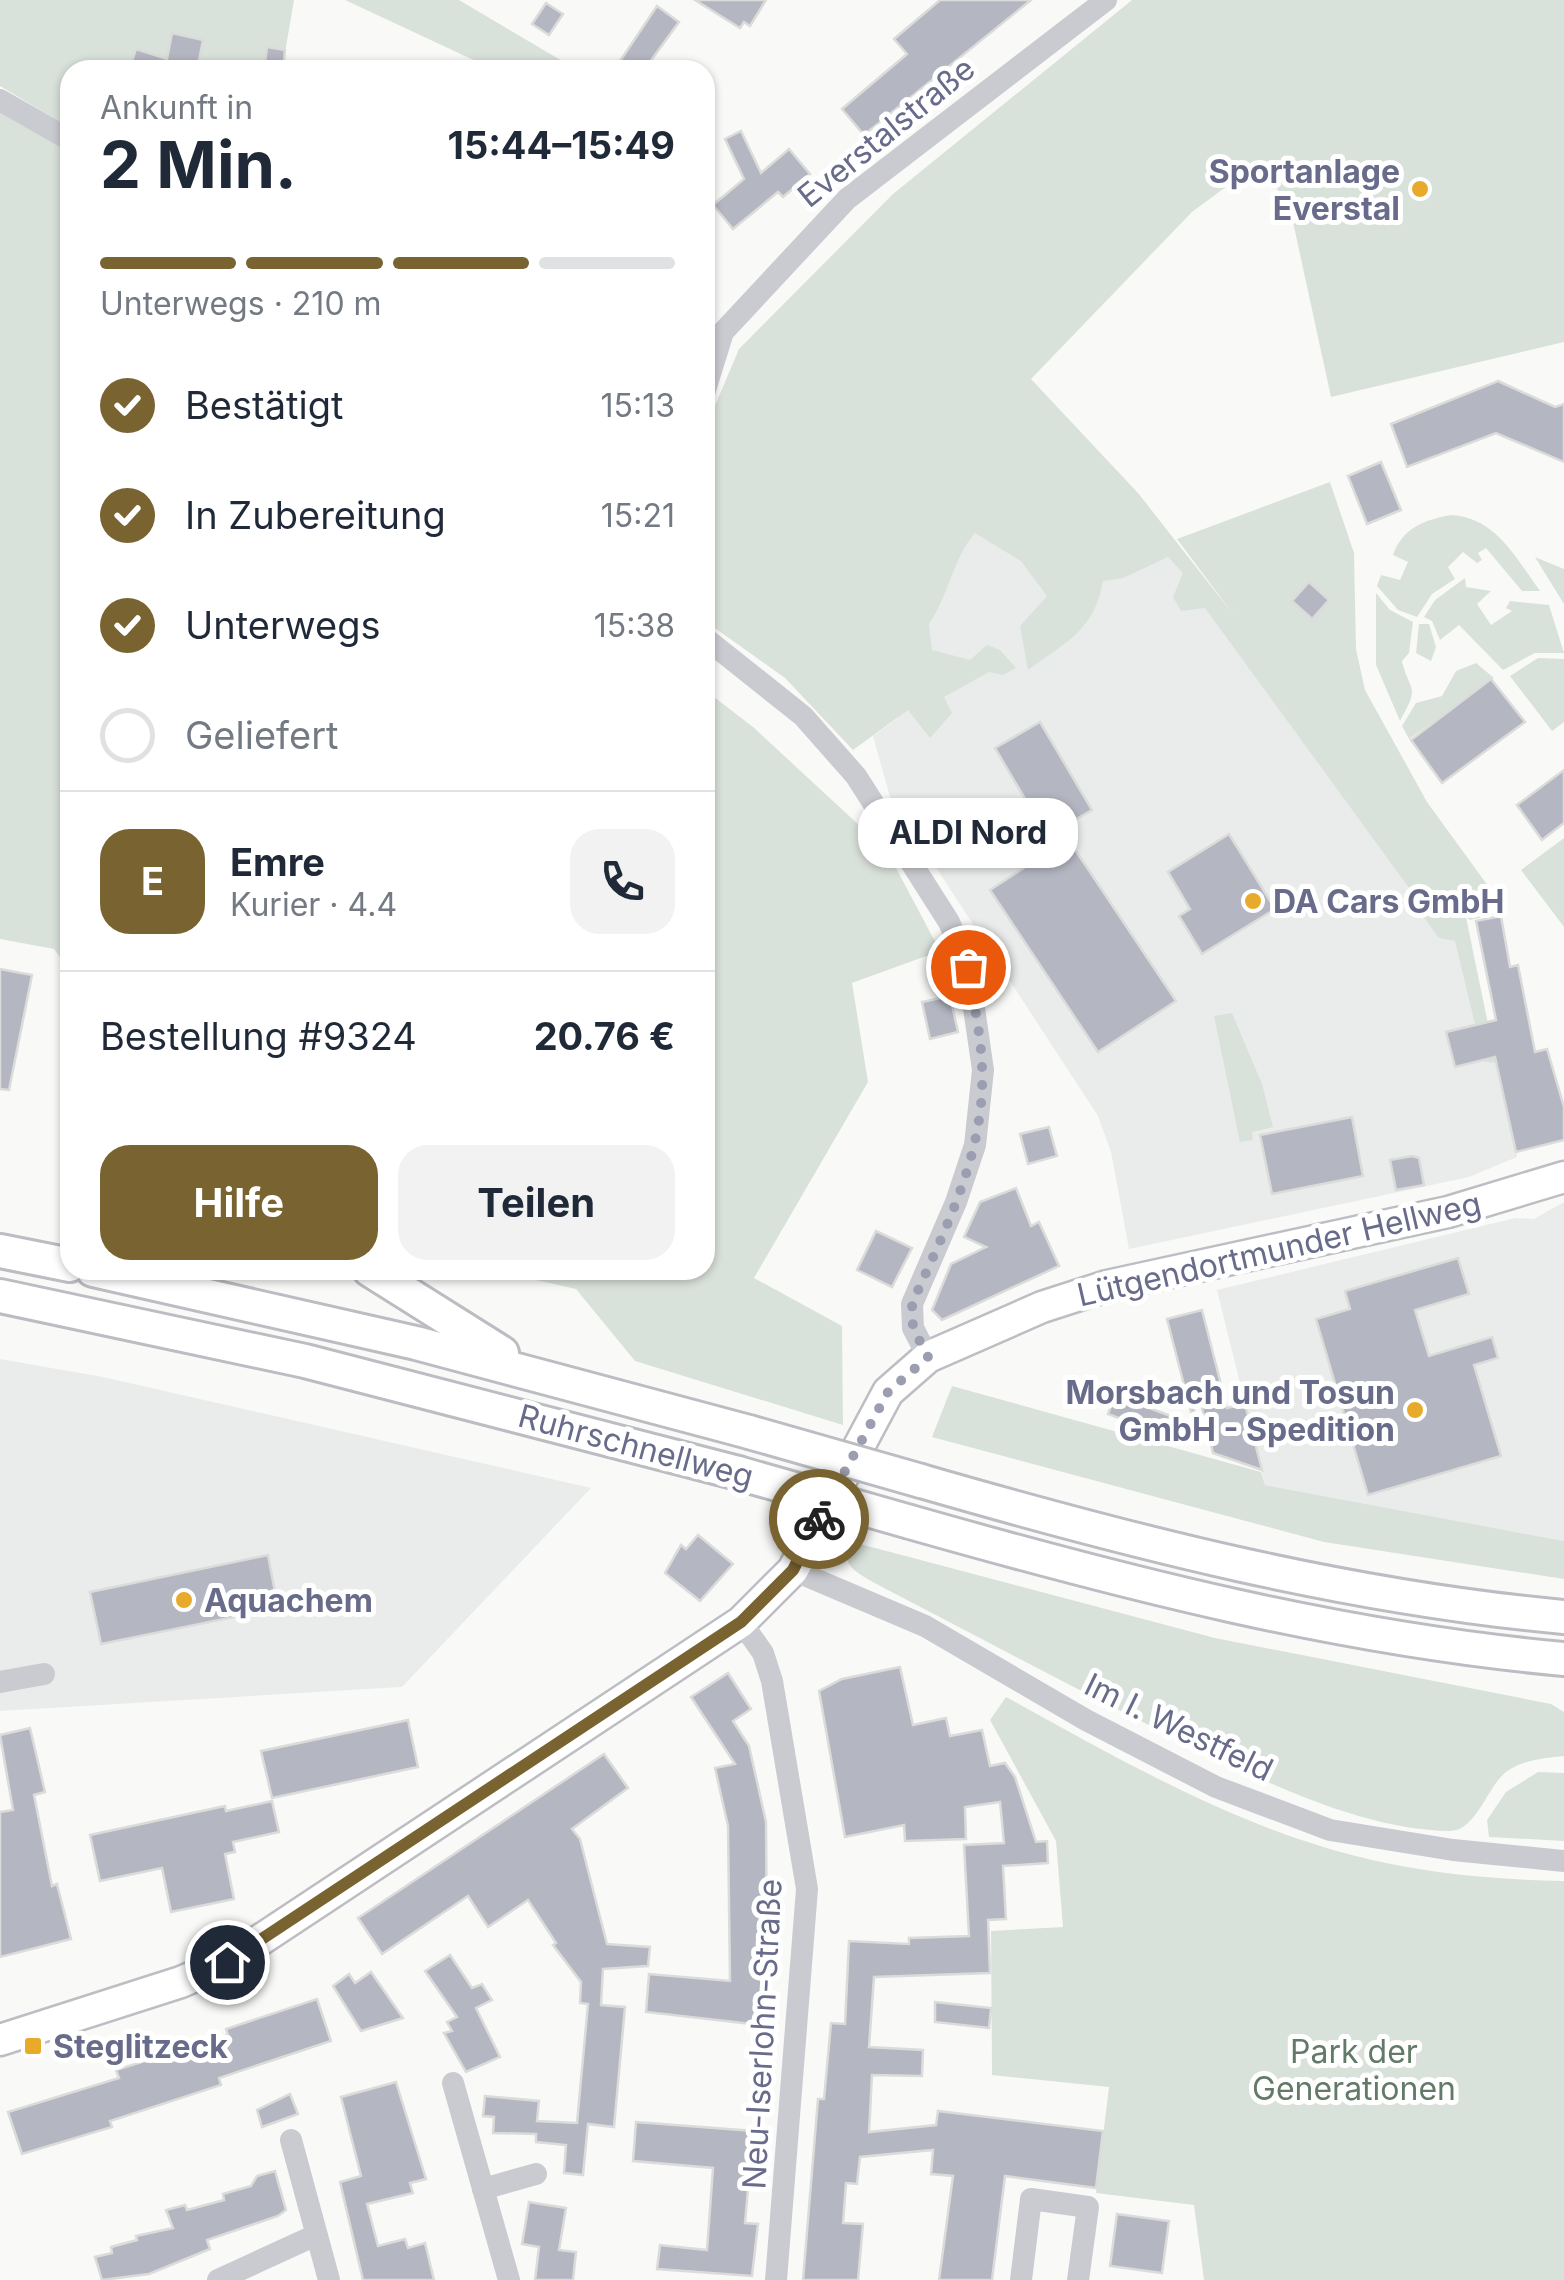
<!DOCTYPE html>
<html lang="de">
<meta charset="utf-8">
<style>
:root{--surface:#fff;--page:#f2f2f3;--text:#1f2937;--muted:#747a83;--line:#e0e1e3;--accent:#796331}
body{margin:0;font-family:Inter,sans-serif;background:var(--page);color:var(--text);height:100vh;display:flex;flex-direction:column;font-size:38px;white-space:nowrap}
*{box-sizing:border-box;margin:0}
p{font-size:32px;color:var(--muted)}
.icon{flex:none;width:55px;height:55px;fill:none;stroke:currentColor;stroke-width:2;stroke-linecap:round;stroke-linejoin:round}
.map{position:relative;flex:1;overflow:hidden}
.sheet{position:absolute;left:60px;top:60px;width:655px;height:1220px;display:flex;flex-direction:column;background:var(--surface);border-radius:30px;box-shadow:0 2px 8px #0004}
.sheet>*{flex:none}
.pin{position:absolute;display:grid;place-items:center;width:85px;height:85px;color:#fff;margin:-42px;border:5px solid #fff;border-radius:50%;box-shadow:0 2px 10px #0007}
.courier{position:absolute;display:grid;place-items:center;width:100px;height:100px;margin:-50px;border:8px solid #796331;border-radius:50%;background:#fff;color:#222;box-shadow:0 2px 12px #0007}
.bubble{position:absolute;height:70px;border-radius:30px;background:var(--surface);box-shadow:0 2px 8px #0004;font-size:32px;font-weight:700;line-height:70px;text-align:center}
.overview em{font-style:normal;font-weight:700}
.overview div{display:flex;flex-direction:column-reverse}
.overview{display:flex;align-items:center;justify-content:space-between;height:170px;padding:0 40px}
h1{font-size:65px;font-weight:700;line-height:75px}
.bar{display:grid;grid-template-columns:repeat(4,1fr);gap:15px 10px;align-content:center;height:120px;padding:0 40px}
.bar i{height:12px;border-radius:8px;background:var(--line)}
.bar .active{background:var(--accent)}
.bar p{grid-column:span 4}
.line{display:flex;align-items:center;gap:25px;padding:0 40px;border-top:2px solid var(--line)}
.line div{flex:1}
.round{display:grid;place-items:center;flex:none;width:105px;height:105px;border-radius:30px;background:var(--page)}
ol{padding:0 40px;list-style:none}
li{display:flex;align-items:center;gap:30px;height:110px}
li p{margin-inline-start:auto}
li .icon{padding:10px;border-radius:50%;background:var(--accent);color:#fff;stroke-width:4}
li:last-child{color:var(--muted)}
li i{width:55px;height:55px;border:5px solid var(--line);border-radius:50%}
.primary-button{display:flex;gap:20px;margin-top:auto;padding:20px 40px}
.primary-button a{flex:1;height:115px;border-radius:30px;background:var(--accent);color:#fff;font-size:40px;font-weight:700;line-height:115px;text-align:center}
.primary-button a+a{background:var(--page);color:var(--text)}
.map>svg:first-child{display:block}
.built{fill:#eaebeb}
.green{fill:#d9e2da}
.building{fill:#b4b6c2;stroke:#dbdcda;stroke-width:2.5}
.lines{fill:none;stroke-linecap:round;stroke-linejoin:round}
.major-casing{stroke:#bdbec4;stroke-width:35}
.highway-casing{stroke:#bcbdc3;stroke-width:38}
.minor{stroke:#cacbd1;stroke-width:22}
.major{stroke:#fff;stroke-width:30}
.highway{stroke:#fff;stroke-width:32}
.highway-bridge-casing{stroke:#bcbdc3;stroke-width:38;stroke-linecap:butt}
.highway-bridge{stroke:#fff;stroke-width:32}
.done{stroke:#9b9eb0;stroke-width:10;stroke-dasharray:0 18}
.route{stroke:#796331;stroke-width:12}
.poi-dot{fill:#e8aa2a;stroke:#fff;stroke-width:4}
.labels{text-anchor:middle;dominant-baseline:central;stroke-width:10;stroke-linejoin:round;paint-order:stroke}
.street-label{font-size:32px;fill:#686c8a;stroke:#fff}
.poi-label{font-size:32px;font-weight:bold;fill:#686c8a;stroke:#fff;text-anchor:start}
.park-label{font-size:32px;fill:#637a68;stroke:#fff}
</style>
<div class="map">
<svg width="1564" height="2280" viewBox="0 0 1564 2280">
<rect width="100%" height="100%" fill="#f9faf8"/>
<g class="built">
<polygon points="1131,497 1451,918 1485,1062 1496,1063 1517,1157 1469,1177 1129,1249 1111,1152 1098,1116 890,797 873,736 898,718 878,643 969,509"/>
<polygon points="1564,1202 1564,1541 1265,1485 1217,1290 1515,1218 1534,1219"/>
<polygon points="0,1359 103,1377 591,1488 402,1687 0,1711"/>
</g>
<g class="green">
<polygon points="0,0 294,0 282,70 70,70 70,128 0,86"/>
<polygon points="345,0 459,0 569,65 567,70 495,70"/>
<path d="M1132,0h432v342l-233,55 -38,-175h-5l-8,-28 -19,-33 -69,51 -161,167 107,114 95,121 -56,-75 153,-57 24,71 2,96 9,41 62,112 80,110 -37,8 -4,-3 30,146 -12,-1 -29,-121 -16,-3 -24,-33 -3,-13 -207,-284 -24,3 -8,-14 10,-24 -15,-16 -45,21 -20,3c-9,50 -36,60 -75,89l-8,-44 27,-30 -26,-35 -46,-28c-22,25 -26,62 -46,91l3,26 38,10 17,-15 13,5 16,18 -13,7 -14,-3 -45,25 8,16 -22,25 -22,-28 -55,40 -68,-72 -80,-57v-192l34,-80 154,-155z"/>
<polygon points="0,106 70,143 70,958 60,957 54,949 0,939"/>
<path d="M1452,515c44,3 64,43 88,76h-18l-36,-43 -8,5 4,7 -5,3 -14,-11 -15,15 7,12 -23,15 -15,23 -19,-7 -21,-24 4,-11 19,5 8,-18 -15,-7c9,-27 33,-36 59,-40z"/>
<polygon points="1535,557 1564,569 1564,604"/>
<polygon points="1465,578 1466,587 1491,591 1477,604 1491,625 1512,611 1506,608 1510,601 1549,605 1564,653 1535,653 1503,670 1459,625 1440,640 1432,621 1424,617 1435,600"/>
<path d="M1376,593l14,17 23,12 -4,31 -7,8c8,33 19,23 -2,60l-24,-56z"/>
<polygon points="1419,624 1429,624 1436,647 1431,661 1416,653"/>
<polygon points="1538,658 1564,659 1564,722 1552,731 1510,676"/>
<polygon points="1476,663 1494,678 1409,739 1402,726 1416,703 1442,696 1456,671"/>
<polygon points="705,690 753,727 887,851 940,951 852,983 868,1082 754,1278 842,1326 843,1425 635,1361 576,1289 491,1270 705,1270"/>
<polygon points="1564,838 1564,927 1521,870"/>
<polygon points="1232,1013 1262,1084 1273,1127 1252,1132 1253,1140 1240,1142 1214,1016"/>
<polygon points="952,1386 1261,1472 1265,1485 1564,1541 1564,1579 1324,1542 932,1437"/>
<path d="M845,1540l370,98 336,66 13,8v44c-20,2 -42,4 -58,16 -19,15 -30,59 -56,59 -93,-1 -199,-56 -281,-96 -96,-47 -190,-98 -285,-147 -23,-13 -43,-19 -39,-48z"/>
<path d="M1006,1697c109,60 225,127 346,158 68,18 143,25 212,26v399h-360l-10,-75 -98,-12 13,-106 -117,-12 -1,-144 72,-4 -7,-86 -66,-121z"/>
<polygon points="1538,1772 1564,1773 1564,1841 1489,1837 1487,1820 1506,1792"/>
</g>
<g class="building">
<polygon points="695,0 766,0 750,26 744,22 740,28"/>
<polygon points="940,0 1031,0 864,135 842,109 907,54 894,39"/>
<polygon points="546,3 563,14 549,35 532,24"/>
<polygon points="657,6 679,22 644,70 614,70"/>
<polygon points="172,33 203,40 198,66 191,64 190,70 129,70 136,49 167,59"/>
<polygon points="267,47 285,50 283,70 264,70"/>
<polygon points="741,131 761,173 789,149 810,174 783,197 778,192 733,229 713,205 744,179 725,139"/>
<polygon points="1498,381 1555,407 1564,404 1564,462 1496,433 1407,467 1391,424"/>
<polygon points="1381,462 1401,510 1367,524 1348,476"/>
<polygon points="1309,582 1329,600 1312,619 1292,601"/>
<polygon points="1491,679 1525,722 1442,783 1411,740"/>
<polygon points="1040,722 1092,810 1047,836 995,748"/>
<polygon points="1564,770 1564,823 1542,840 1517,805"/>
<polygon points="1229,834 1275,909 1202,954 1179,916 1190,909 1168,872"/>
<polygon points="1068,839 1176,1001 1098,1052 990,890"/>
<polygon points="1501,916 1510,967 1518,965 1535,1052 1547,1049 1564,1107 1564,1140 1516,1152 1495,1057 1455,1067 1446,1032 1496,1020 1476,921"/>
<polygon points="0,969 32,975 9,1090 0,1089"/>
<polygon points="950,996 958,1032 930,1039 922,1002"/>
<polygon points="1352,1117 1363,1176 1272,1194 1260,1135"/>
<polygon points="1049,1127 1057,1156 1028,1164 1020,1134"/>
<polygon points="1412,1156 1419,1158 1424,1185 1396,1190 1390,1160"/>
<polygon points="1016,1188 1031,1226 1039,1222 1059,1266 942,1320 932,1310 951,1264 986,1247 964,1237 980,1202"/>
<polygon points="876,1231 912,1248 892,1287 857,1270"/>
<polygon points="1458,1258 1469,1294 1415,1310 1429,1356 1492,1337 1498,1358 1474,1365 1501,1456 1368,1495 1316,1319 1350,1309 1345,1291"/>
<polygon points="1202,1310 1227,1408 1245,1404 1262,1470 1213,1453 1199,1396 1192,1416 1167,1319"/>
<polygon points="1115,1395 1189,1423 1182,1442 1108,1414"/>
<polygon points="698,1535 733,1564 700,1601 665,1573 681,1545 686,1549"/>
<polygon points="268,1555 278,1608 101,1644 90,1592"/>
<polygon points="900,1667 913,1725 946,1718 950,1736 982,1730 990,1766 1005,1763 1015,1777 1036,1842 1047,1841 1048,1863 1003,1866 1006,1919 988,1920 990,1973 874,1977 869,2047 923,2050 922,2076 872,2075 869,2132 936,2125 938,2111 1103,2131 1096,2188 1005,2176 992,2280 939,2280 953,2176 931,2174 933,2150 860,2157 857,2184 846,2183 843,2223 863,2224 858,2280 803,2280 818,2099 824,2099 831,2023 845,2024 849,1941 909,1944 909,1938 969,1936 964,1845 1004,1843 1000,1802 965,1807 966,1839 905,1841 904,1825 845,1837 819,1691 842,1679"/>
<polygon points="728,1673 751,1709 733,1721 749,1746 766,1822 767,1964 761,2025 646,2012 649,1974 730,1981 728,1826 715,1768 735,1764 691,1697"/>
<polygon points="408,1720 418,1767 272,1798 261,1751"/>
<polygon points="30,1728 45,1792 34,1795 52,1886 57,1884 71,1939 0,1957 0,1812 13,1810 0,1735"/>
<polygon points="604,1754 628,1788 572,1829 580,1839 607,1944 650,1947 648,1966 603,1969 601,2005 625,2007 614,2127 588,2124 583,2175 564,2173 566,2145 536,2142 536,2134 493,2133 494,2117 483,2116 485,2096 539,2101 537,2121 577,2123 588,2004 580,2003 581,1982 553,1945 556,1943 528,1900 488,1927 468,1896 382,1954 358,1918"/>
<polygon points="272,1801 279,1832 233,1842 235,1852 225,1854 234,1899 171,1912 162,1868 100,1881 90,1835 225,1806 226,1811"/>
<polygon points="450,1955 472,1988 482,1984 492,2000 476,2008 500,2057 466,2072 444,2033 452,2031 447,2022 457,2017 425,1971"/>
<polygon points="371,1972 403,2018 361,2031 333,1986 349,1974 355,1983"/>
<polygon points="317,1999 331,2041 219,2078 221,2085 110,2121 112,2127 22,2154 8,2112 119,2078 116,2070 228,2035 226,2029"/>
<polygon points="935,2002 991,2008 989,2028 935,2022"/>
<polygon points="396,2082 426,2179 410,2183 413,2193 367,2204 378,2246 405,2239 408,2248 425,2243 434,2280 363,2280 340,2182 361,2176 341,2097"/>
<polygon points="290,2094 298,2114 262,2127 257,2110"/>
<polygon points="636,2122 753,2131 745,2223 758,2224 752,2276 657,2269 660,2245 707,2250 713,2168 633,2161"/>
<polygon points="275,2171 286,2210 278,2216 207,2240 210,2249 149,2274 102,2280 95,2257 112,2253 111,2247 137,2240 136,2236 173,2228 166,2210 185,2205 187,2210 224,2200 223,2194 251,2186 257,2176"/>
<polygon points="529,2202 566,2208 559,2250 576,2252 573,2280 535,2280 539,2247 522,2244"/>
<polygon points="1117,2214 1169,2221 1162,2273 1110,2266"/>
</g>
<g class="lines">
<defs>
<polyline id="major" points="0,2040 181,1982 227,1962 741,1622 793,1570 888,1392 928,1357 1042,1307 1107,1286 1448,1212 1564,1177"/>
<g id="highway">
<polyline points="0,1251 70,1265"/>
<polyline points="93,1270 416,1343 749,1432"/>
<polyline points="370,1270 502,1353"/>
<polyline points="0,1296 305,1361 738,1473"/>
<path d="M921,1481c211,61 424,116 643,136"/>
<path d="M910,1522c215,61 431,117 654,137"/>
</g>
</defs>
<use href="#major" class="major-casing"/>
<use href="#highway" class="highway-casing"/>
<g class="minor">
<polyline points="0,100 70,140"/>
<polyline points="705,390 723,332 847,199 1106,0"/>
<polyline points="705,638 803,716 856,776 949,922 968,967 983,1070 975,1145 956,1202 912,1304 913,1328 928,1357"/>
<polyline points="793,1570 925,1626 1086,1720 1216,1787 1330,1830 1453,1850 1564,1861"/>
<polyline points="741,1622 763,1653 772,1681 807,1889 776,2280"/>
<polyline points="0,1682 44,1674"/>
<polyline points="453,2083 509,2280"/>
<polyline points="291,2140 329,2280"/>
<polyline points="483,2189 536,2174"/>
<polyline points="218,2280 316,2235"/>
<polyline points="1021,2280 1031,2199 1088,2207 1078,2280"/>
</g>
<use href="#major" class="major"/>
<use href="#highway" class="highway"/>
<defs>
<g id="highway-bridge">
<polyline points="749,1432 921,1481"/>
<polyline points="738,1473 910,1522"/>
</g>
</defs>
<use href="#highway-bridge" class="highway-bridge-casing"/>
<use href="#highway-bridge" class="highway-bridge"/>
</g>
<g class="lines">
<path class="done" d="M819,1519l69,-127 40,-35 -15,-29 -1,-24c33,-75 74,-152 70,-237 -1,-33 -9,-67 -14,-100"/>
<polyline class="route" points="227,1962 741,1622 793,1570 819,1519"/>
</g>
<g class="poi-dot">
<circle cx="1420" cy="189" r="10"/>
<circle cx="1253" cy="901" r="10"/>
<circle cx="1415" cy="1410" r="10"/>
<circle cx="184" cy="1600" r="10"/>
<rect x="23" y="2036" width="20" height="20" rx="5"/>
</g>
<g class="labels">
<g class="street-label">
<text transform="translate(886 132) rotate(-39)">Everstalstraße</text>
<text transform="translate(1279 1249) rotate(-13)">Lütgendortmunder Hellweg</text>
<text transform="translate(636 1446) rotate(15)">Ruhrschnellweg</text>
<text transform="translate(1179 1727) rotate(26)">Im I. Westfeld</text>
<text transform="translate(762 2034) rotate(-87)">Neu-Iserlohn-Straße</text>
</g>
<g class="poi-label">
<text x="1400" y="171" text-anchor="end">Sportanlage<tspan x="1400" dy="37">Everstal</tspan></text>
<text x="1273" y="901">DA Cars GmbH</text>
<text x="1395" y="1392" text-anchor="end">Morsbach und Tosun<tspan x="1395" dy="37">GmbH - Spedition</tspan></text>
<text x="204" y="1600">Aquachem</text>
<text x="53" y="2046">Steglitzeck</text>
</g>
<g class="park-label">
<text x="1354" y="2051">Park der<tspan x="1354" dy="37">Generationen</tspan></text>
</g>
</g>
</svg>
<div class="pin" style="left:968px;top:967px;background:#ea580c"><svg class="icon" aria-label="bag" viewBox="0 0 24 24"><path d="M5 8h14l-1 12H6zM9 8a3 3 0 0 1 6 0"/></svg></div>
<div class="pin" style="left:227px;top:1962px;background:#1f2937"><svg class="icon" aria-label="home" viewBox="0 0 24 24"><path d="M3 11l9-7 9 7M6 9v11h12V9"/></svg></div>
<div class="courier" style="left:819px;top:1519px"><svg class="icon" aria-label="bike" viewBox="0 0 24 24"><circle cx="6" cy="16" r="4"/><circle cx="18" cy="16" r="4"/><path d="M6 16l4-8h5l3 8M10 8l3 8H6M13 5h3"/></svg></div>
<div class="bubble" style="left:858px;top:798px;width:220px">ALDI Nord</div>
<section class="sheet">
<div class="overview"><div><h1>2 Min.</h1><p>Ankunft in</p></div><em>15:44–15:49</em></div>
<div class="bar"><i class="active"></i><i class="active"></i><i class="active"></i><i></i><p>Unterwegs · 210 m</p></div>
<ol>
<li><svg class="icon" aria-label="check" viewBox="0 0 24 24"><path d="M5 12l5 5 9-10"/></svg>Bestätigt<p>15:13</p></li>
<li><svg class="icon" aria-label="check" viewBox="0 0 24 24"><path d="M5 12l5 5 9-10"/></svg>In Zubereitung<p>15:21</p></li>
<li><svg class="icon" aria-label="check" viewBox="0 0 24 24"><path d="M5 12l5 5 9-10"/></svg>Unterwegs<p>15:38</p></li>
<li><i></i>Geliefert</li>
</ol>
<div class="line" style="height:180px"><b class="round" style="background:var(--accent);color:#fff">E</b><div><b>Emre</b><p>Kurier · 4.4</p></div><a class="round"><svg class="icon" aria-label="phone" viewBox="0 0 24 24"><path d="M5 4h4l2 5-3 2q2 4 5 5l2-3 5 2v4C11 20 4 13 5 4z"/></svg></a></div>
<div class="line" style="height:130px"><div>Bestellung #9324</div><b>20.76 €</b></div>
<div class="primary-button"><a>Hilfe</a><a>Teilen</a></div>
</section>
</div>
